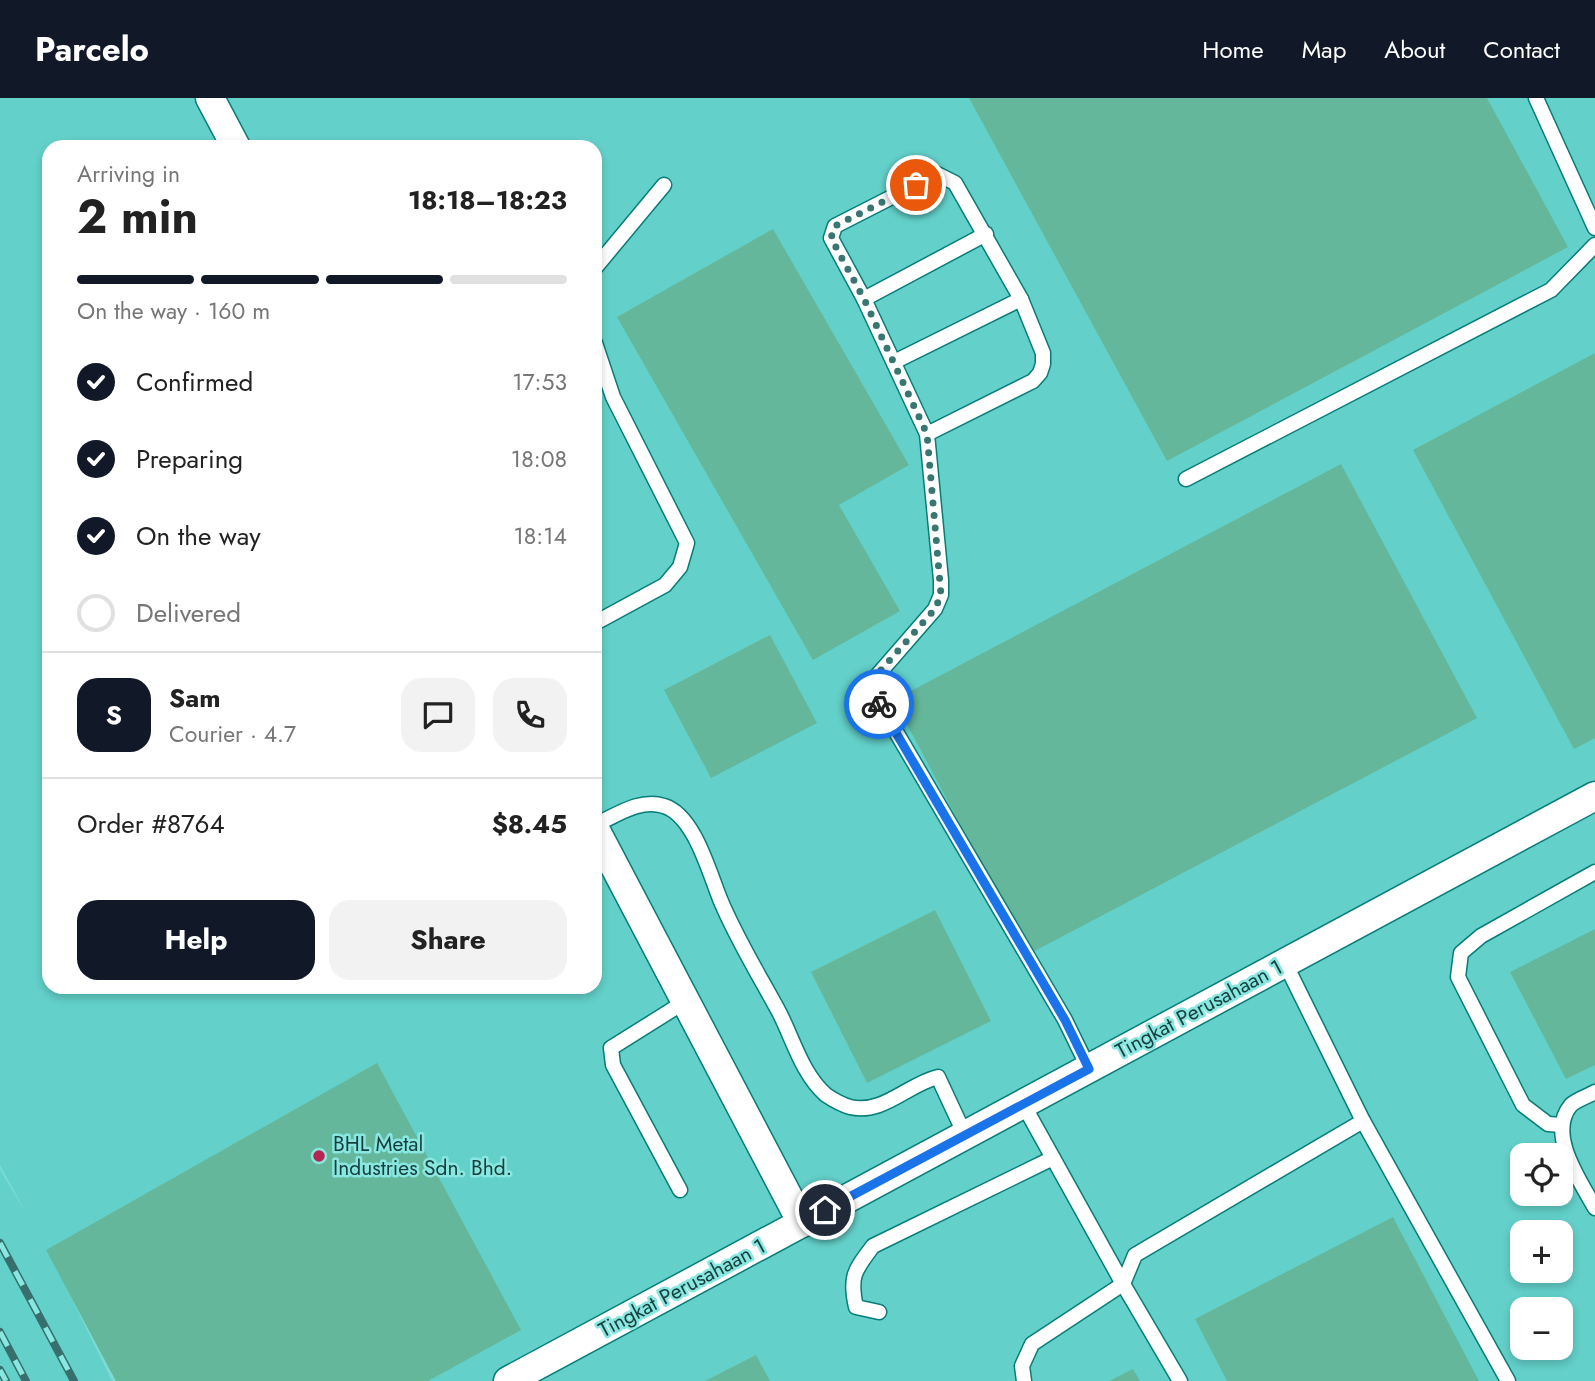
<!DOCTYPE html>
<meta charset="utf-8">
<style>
:root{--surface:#fff;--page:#f2f2f2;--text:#222;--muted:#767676;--line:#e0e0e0;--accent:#111827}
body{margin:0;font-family:Jost,sans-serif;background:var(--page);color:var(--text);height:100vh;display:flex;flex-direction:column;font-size:26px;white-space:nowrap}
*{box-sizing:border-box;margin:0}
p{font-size:23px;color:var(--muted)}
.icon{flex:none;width:38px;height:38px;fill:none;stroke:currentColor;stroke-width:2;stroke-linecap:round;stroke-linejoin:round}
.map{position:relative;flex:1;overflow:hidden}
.drawer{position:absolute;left:42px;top:42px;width:560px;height:854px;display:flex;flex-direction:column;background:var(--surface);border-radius:21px;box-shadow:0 4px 10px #0003}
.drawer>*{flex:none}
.buttons{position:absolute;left:1510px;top:1045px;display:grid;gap:14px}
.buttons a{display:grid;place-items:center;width:63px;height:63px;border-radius:14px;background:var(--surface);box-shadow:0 4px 10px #0003;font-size:35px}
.pin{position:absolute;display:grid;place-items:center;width:60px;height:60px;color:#fff;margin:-30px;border:4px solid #fff;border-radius:50%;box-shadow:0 2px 7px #0007}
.courier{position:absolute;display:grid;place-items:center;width:70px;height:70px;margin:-35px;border:5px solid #1a73e8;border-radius:50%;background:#fff;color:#222;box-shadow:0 2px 9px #0007}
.headline em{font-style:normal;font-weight:700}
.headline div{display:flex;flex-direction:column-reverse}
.headline{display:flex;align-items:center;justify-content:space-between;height:119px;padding:0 35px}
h1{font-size:46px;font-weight:700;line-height:52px}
.bar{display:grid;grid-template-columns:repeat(4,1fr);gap:10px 7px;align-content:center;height:84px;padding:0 35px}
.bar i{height:9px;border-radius:5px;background:var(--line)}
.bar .active{background:var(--accent)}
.bar p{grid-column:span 4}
.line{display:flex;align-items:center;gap:18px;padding:0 35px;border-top:2px solid var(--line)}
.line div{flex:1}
.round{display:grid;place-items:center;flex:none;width:74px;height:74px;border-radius:21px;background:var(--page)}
ol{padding:0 35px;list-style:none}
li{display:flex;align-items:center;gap:21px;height:77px}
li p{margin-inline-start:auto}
li .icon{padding:7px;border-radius:50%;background:var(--accent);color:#fff;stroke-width:4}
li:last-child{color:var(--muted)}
li i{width:38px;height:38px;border:4px solid var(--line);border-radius:50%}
.action{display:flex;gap:14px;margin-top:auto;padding:14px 35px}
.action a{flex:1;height:80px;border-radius:21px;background:var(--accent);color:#fff;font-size:28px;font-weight:700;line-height:80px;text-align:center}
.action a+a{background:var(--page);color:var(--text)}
header{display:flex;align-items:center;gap:42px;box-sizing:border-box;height:98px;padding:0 35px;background:var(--accent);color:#fff}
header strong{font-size:33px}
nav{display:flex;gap:38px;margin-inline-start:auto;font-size:24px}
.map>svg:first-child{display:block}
.built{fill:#63d1ca;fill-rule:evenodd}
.building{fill:#65b79b}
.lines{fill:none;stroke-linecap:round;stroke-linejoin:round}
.service-casing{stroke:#067d78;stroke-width:17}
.minor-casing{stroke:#067d78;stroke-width:31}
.service{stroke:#fff;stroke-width:14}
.minor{stroke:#fff;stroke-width:28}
.rail-casing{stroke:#366f6b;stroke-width:8}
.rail{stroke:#88e7e0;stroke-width:5;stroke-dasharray:16;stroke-linecap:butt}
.done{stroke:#397571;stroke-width:7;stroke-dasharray:0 12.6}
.route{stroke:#1a73e8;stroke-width:9}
.poi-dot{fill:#b72650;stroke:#88e7e0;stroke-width:2.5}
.labels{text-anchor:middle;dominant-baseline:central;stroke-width:5;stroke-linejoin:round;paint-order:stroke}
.street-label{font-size:21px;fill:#163f3c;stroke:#88e7e0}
.poi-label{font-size:21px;fill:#163f3c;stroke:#88e7e0;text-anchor:start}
</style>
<header>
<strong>Parcelo</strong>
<nav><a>Home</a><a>Map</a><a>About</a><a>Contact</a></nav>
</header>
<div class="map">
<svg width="1595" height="1283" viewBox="0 0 1595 1283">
<rect width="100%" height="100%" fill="#7bdad3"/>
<path class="built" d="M0,0h1595v1283h-1479l-49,-92 45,92h-112v-211l26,43 -26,-48zM49,49h546v840h-546zM1522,1057h39v39h-39zM1522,1134h39v38h-39zM1522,1211h39v39h-39z"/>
<g class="building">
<polygon points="969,0 1487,0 1568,149 1167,363"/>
<polygon points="773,131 909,367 839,407 900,513 813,562 617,219"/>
<polygon points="1595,255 1595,640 1574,651 1413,352"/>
<polygon points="1341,366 1477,620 1029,856 894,602"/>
<polygon points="770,537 817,625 711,680 664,592"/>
<polygon points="935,812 991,923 867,985 811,874"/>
<polygon points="1595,831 1595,967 1566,981 1510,874"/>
<polygon points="377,965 521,1232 428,1283 116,1283 46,1152"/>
<polygon points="1393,1119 1479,1283 1227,1283 1195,1221"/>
<polygon points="756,1257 770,1283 705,1283"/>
<polygon points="1133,1271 1140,1283 1109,1283"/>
</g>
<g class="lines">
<defs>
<g id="service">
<polyline points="1536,0 1595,130"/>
<polyline points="595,170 664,87"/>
<polyline points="864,201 986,136"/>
<polyline points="595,245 613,299 687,445 680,469 665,487 595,525"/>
<polyline points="894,264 1021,201"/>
<polyline points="927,336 1033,283 1040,275 1043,266 1043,255 1021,201 955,85 937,76 835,128 831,140 864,201 927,336 941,482 941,497 935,511 875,580 873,589 875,598 1065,922 1089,971"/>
<polyline points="1186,381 1551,192 1595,147"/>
<path d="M595,727c22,-10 45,-27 69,-19 30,9 45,66 56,93 16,39 39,76 59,113 14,27 23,62 47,83 6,4 17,10 24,12 33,8 58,-23 88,-30l27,58"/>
<polyline points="1285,865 1363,1023 1508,1283"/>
<path d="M1595,994c-7,4 -19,8 -24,13 -25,29 10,77 24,103"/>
<polyline points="1023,1006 1123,1186 1180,1283"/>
<polyline points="1562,1027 1548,1026 1523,1007 1458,879 1461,855 1481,838 1595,774"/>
<polyline points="680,1092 613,967 611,950 686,903"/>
<path d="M879,1214l-23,-5c-7,-31 -1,-37 17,-61l180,-88"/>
<polyline points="1024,1283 1022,1268 1032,1246 1123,1186 1135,1157 1363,1023"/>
</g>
<g id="minor">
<polyline points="210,0 236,49"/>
<polyline points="595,731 802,1125"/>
<polyline points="508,1283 1595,698"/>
</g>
</defs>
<use href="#service" class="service-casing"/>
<use href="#minor" class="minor-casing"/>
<use href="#service" class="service"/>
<use href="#minor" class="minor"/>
<defs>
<g id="rail">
<polyline points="0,1145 74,1283"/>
<polyline points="0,1234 26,1283"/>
<polyline points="0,1272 6,1283"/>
</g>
</defs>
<use href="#rail" class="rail-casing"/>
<use href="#rail" class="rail"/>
</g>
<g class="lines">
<polyline class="done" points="879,606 873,589 874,580 935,511 941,497 927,336 864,201 831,140 835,128 916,87"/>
<polyline class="route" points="825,1112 1089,971 1065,922 879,606"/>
</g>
<circle class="poi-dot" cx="319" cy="1058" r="7"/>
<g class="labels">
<g class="street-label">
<text transform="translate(1199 911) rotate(-28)">Tingkat Perusahaan 1</text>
<text transform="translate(682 1190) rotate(-28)">Tingkat Perusahaan 1</text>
</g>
<g class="poi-label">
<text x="333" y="1046">BHL Metal<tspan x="333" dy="24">Industries Sdn. Bhd.</tspan></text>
</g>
</g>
</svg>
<div class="buttons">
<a><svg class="icon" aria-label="locate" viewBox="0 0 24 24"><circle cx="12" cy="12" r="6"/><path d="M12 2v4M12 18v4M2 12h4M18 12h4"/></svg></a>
<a>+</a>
<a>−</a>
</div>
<div class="pin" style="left:916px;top:87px;background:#ea580c"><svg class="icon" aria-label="bag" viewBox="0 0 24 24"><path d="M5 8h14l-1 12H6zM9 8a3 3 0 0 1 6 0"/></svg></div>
<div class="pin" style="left:825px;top:1112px;background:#1f2937"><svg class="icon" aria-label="home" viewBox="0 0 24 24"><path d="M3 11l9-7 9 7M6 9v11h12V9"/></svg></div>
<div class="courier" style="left:879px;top:606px"><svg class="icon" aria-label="bike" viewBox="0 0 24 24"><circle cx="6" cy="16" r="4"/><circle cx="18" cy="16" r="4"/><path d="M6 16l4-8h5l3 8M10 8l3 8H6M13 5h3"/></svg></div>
<section class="drawer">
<div class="headline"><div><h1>2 min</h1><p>Arriving in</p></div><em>18:18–18:23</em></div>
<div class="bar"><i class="active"></i><i class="active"></i><i class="active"></i><i></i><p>On the way · 160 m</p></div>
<ol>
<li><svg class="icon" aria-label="check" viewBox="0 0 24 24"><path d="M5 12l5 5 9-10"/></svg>Confirmed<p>17:53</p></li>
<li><svg class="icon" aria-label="check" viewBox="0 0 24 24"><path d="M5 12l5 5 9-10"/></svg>Preparing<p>18:08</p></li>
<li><svg class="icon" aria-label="check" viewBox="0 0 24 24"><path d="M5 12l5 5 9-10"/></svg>On the way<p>18:14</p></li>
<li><i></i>Delivered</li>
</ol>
<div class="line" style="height:126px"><b class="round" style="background:var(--accent);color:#fff">S</b><div><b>Sam</b><p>Courier · 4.7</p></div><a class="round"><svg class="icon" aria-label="chat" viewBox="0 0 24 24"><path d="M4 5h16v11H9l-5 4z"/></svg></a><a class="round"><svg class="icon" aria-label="phone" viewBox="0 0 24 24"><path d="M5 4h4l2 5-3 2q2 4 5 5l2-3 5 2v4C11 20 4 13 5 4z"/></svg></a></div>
<div class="line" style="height:91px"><div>Order #8764</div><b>$8.45</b></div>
<div class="action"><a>Help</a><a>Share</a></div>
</section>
</div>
